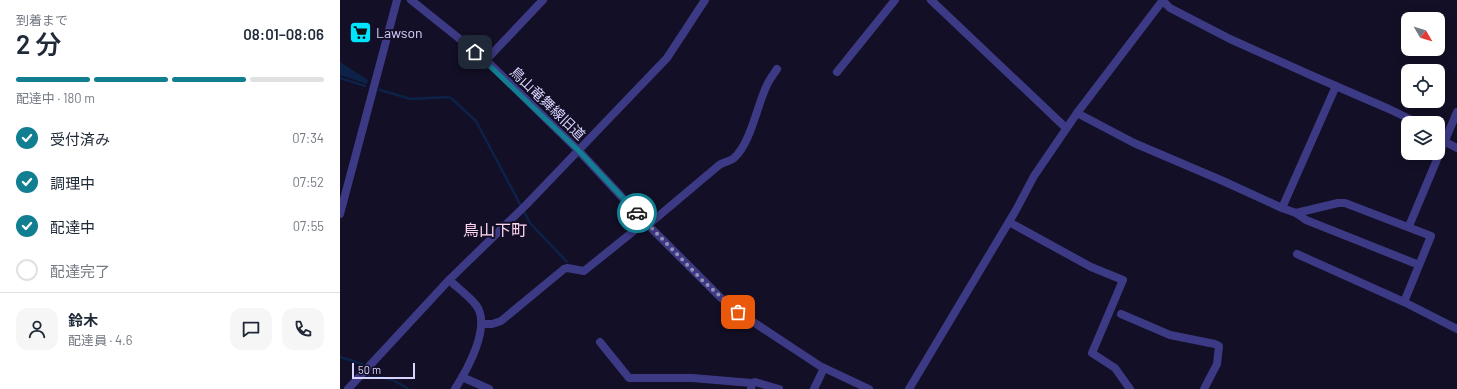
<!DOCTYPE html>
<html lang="ja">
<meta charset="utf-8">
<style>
:root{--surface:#fff;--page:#f6f6f7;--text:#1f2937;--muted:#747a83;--line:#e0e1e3;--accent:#117e91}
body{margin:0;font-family:Barlow,"Noto Sans JP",sans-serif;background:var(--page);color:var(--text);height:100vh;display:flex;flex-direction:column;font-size:15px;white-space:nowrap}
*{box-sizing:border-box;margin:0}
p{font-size:13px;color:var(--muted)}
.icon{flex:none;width:22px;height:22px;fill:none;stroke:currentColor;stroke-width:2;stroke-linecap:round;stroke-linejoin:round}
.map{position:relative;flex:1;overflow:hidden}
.panel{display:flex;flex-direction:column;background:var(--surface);width:340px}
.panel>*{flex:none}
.needle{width:26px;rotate:128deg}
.tools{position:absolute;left:1061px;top:12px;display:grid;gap:8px}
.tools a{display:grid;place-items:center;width:44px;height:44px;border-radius:8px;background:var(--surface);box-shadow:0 2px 10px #0003;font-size:20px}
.scale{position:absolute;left:12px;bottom:10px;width:63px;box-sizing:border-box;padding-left:4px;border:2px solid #d9d4ff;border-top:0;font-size:11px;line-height:14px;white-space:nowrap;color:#d9d4ff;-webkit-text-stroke:3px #130f26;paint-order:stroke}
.pin{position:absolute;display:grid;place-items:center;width:34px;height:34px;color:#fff;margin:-17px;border-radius:8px;box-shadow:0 2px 6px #0006}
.courier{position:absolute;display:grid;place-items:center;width:40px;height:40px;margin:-20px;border:3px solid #117e91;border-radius:50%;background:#fff;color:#222;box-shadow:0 1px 5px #0007}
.summary em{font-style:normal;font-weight:600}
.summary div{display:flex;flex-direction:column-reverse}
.summary{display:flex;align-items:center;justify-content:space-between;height:68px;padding:0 16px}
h1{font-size:26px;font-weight:600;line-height:30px}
.bar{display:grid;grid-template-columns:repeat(4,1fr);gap:6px 4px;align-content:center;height:48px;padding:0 16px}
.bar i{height:5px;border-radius:3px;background:var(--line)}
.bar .current{background:var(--accent)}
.bar p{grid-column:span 4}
.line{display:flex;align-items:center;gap:10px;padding:0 16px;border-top:1px solid var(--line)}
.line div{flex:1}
.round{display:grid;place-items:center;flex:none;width:42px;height:42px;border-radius:12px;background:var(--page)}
ol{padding:0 16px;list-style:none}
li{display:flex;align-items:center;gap:12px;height:44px}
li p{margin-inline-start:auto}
li .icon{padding:4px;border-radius:50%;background:var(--accent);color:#fff;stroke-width:4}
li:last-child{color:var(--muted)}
li i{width:22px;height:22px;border:2px solid var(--line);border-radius:50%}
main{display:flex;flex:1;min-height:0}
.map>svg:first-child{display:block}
.water{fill:#0c2248}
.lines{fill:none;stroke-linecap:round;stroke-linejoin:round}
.stream{stroke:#0c2248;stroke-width:2.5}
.minor{stroke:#3d3a85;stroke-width:8}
.done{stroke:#948fb3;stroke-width:4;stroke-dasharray:0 7.2}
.route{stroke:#117e91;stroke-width:5}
.labels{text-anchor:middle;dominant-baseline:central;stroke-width:4;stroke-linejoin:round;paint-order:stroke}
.poi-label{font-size:14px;fill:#d9d4ff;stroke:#130f26;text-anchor:start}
.street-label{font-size:14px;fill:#d9d4ff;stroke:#130f26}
.quarter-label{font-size:16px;fill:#ffd6f0;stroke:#130f26}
</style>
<main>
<section class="panel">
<div class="summary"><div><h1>2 分</h1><p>到着まで</p></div><em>08:01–08:06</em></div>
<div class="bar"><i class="current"></i><i class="current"></i><i class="current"></i><i></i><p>配達中 · 180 m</p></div>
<ol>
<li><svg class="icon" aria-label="check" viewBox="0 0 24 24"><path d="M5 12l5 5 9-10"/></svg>受付済み<p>07:34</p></li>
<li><svg class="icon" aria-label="check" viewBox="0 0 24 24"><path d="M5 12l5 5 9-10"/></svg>調理中<p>07:52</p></li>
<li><svg class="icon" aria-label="check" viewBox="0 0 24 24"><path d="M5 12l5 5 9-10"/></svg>配達中<p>07:55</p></li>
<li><i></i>配達完了</li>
</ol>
<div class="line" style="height:72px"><a class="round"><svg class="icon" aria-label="person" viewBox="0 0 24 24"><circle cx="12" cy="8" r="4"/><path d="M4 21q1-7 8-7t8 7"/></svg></a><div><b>鈴木</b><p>配達員 · 4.6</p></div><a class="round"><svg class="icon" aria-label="chat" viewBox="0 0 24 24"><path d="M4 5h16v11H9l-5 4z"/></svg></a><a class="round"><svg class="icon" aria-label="phone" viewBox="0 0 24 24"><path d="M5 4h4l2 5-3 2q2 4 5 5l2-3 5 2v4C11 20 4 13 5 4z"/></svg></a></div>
</section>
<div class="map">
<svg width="1117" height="389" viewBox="0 0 1117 389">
<rect width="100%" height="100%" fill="#130f26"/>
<polygon class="water" points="0,62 28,80 27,84 0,75"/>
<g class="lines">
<g class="stream">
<polyline points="0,78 25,86"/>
<polyline points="40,90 71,99 108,97 112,99 136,121 190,223 227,262"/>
<path d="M0,357l22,7 8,14c16,-2 25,2 38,11"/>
</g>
<g class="minor">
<polyline points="71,0 146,60 239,151 308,225 380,297 398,312 480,366 529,389"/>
<polyline points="591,0 726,128"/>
<polyline points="823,1 830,8 890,39 975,77 1049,109 1078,123"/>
<polyline points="146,60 203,0"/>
<polyline points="497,72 555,0"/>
<polyline points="737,113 794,143 883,181 942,208 956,213 966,220 1079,265"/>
<polyline points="1098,138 1117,148"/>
<polyline points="942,208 996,86"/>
<polyline points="956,213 998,203 1005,203 1091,236 1064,302"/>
<polyline points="0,214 57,0"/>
<polyline points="669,222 751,267 783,280 752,353 775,368 790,389"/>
<path d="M308,225l70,-59c5,-4 13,-5 16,-8 17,-15 23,-53 33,-73 2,-5 6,-10 10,-16"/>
<polyline points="1069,226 1117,112"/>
<polyline points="957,254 1064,302 1117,329"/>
<path d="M109,280c9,8 20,16 27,25 16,21 -9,65 -21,84"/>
<polyline points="781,314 830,335 875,344 879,346 877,364 864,389"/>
<polyline points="142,324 152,324 161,321 224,269 227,268 244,271 305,222"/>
<polyline points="260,342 289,378 352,378 412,383 411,389"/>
<polyline points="122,377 149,389"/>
<polyline points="412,383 415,382 439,389"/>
<polyline points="8,389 109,280 186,205 327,58 365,0"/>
<polyline points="474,389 484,368"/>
<polyline points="569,389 676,210 694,176 737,113 823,0"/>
</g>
</g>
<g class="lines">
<polyline class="done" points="297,213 362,280 398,312"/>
<polyline class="route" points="135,52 239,151 297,213"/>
</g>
<defs>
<symbol id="supermarket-square" viewBox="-11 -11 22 22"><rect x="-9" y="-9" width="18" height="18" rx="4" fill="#00e5ff" stroke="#130f26"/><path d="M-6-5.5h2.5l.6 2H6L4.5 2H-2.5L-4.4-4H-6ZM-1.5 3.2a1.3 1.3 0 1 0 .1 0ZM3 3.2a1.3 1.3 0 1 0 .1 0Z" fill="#111"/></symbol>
</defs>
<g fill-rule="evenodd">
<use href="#supermarket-square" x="8" y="20" width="25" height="25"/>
</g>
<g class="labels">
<g class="poi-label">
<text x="36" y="32">Lawson</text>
</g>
<g class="street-label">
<text transform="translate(208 103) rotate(44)">鳥山竜舞線旧道</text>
</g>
<g class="quarter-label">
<text x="155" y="229">鳥山下町</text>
</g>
</g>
</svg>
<div class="tools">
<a><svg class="needle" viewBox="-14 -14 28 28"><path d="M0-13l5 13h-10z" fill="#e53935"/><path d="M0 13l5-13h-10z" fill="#747a83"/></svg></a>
<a><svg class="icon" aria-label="locate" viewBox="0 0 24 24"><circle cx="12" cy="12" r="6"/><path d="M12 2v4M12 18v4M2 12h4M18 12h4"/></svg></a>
<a><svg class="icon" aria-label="layers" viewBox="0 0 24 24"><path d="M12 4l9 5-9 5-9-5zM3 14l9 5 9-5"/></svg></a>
</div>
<div class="scale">50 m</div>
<div class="pin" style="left:398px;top:312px;background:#ea580c"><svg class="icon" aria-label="bag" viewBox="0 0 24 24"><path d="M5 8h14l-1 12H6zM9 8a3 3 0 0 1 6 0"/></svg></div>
<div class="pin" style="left:135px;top:52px;background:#1f2937"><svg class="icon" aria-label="home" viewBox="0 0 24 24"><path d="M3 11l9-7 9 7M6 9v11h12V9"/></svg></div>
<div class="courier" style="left:297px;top:213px"><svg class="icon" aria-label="car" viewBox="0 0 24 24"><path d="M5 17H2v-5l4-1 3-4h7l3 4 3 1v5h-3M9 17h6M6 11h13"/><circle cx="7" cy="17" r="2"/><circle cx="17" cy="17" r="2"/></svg></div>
</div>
</main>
